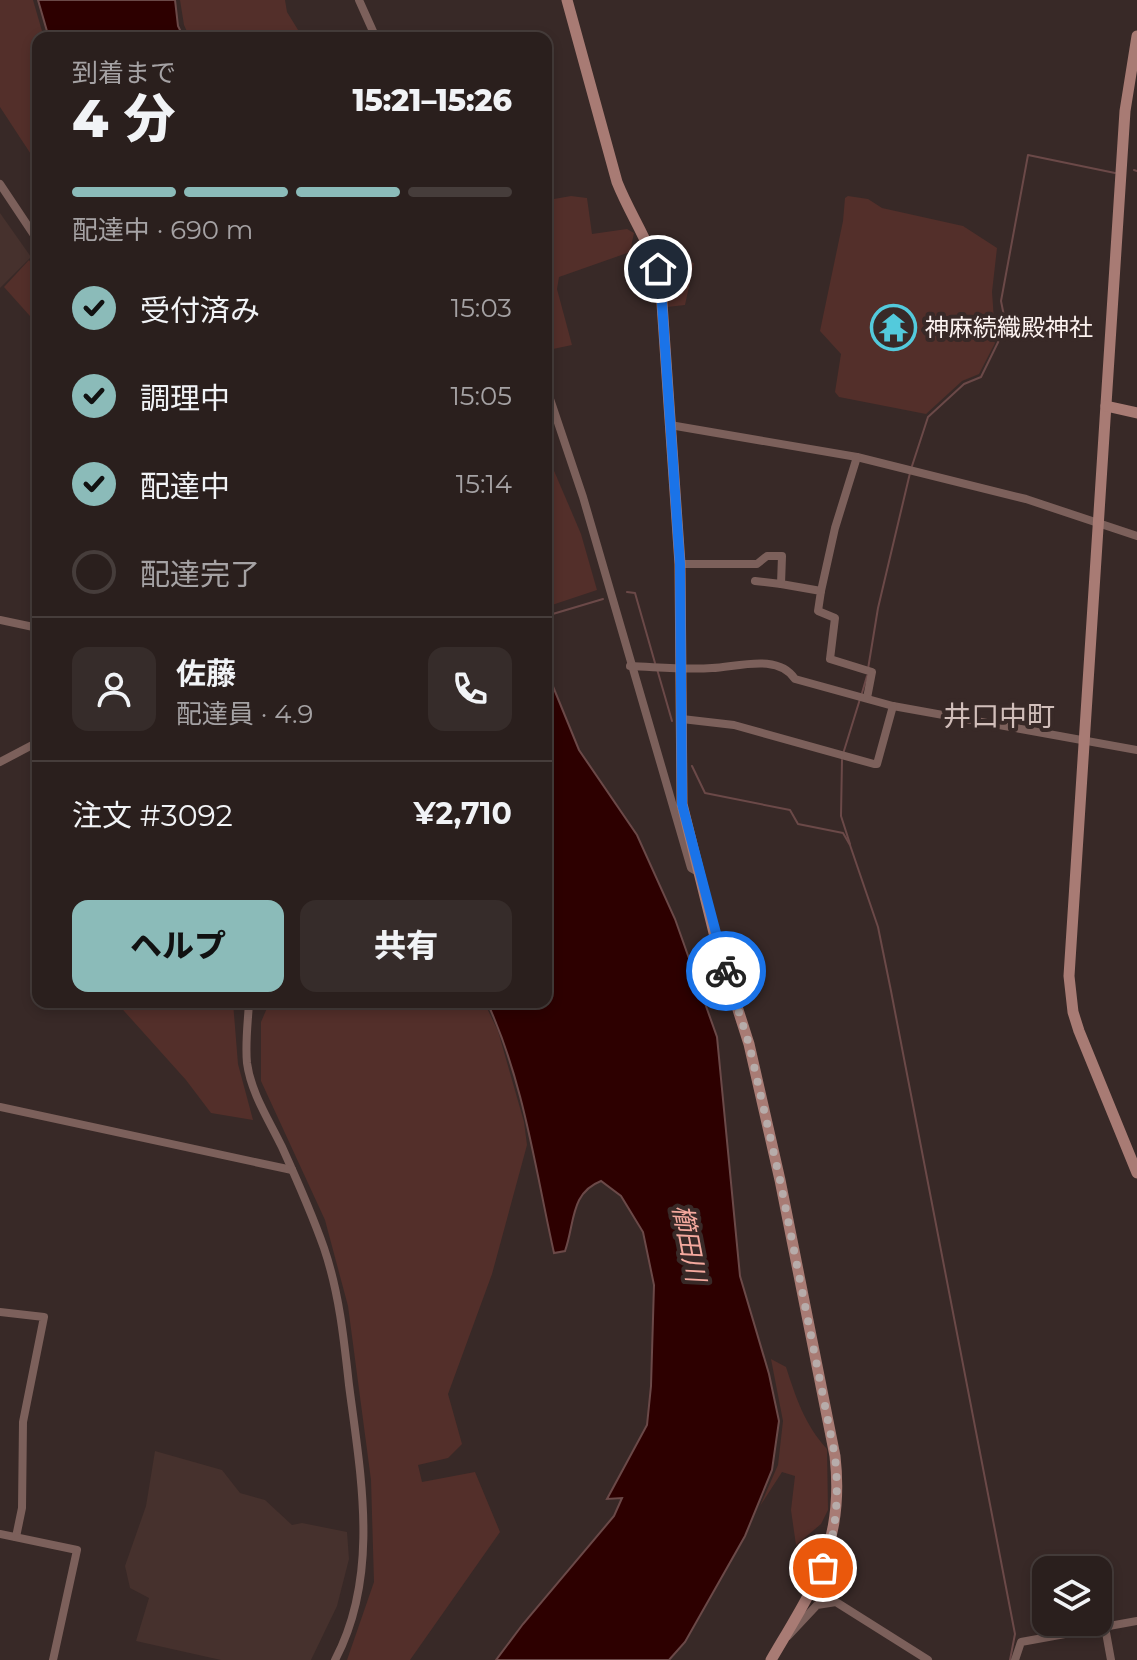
<!DOCTYPE html>
<html lang="ja">
<meta charset="utf-8">
<style>
:root{--surface:#2a1f1d;--page:#362c2a;--text:#f1f3f6;--muted:#a5a2a4;--line:#463d3b;--accent:#8bbbb9}
body{margin:0;font-family:Montserrat,"Noto Sans JP",sans-serif;background:var(--page);color:var(--text);height:100vh;display:flex;flex-direction:column;font-size:30px;white-space:nowrap}
*{box-sizing:border-box;margin:0}
p{font-size:26px;color:var(--muted)}
.icon{flex:none;width:44px;height:44px;fill:none;stroke:currentColor;stroke-width:2;stroke-linecap:round;stroke-linejoin:round}
.map{position:relative;flex:1;overflow:hidden}
.panel{position:absolute;left:32px;top:32px;width:520px;height:976px;display:flex;flex-direction:column;background:var(--surface);border-radius:16px;box-shadow:0 4px 12px #0003,0 0 0 2px var(--line)}
.panel>*{flex:none}
.tools{position:absolute;left:1032px;top:1556px;display:grid;gap:16px}
.tools a{display:grid;place-items:center;width:80px;height:80px;border-radius:16px;background:var(--surface);box-shadow:0 4px 12px #0003,0 0 0 2px var(--line);font-size:40px}
.pin{position:absolute;display:grid;place-items:center;width:68px;height:68px;color:#fff;margin:-34px;border:4px solid #fff;border-radius:50%;box-shadow:0 2px 8px #0007}
.courier{position:absolute;display:grid;place-items:center;width:80px;height:80px;margin:-40px;border:6px solid #1a73e8;border-radius:50%;background:#fff;color:#222;box-shadow:0 2px 10px #0007}
.headline em{font-style:normal;font-weight:800}
.headline div{display:flex;flex-direction:column-reverse}
.headline{display:flex;align-items:center;justify-content:space-between;height:136px;padding:0 40px}
h1{font-size:52px;font-weight:800;line-height:60px}
.bar{display:grid;grid-template-columns:repeat(4,1fr);gap:12px 8px;align-content:center;height:96px;padding:0 40px}
.bar i{height:10px;border-radius:6px;background:var(--line)}
.bar .selected{background:var(--accent)}
.bar p{grid-column:span 4}
.line{display:flex;align-items:center;gap:20px;padding:0 40px;border-top:2px solid var(--line)}
.line div{flex:1}
.round{display:grid;place-items:center;flex:none;width:84px;height:84px;border-radius:16px;background:var(--page)}
ol{padding:0 40px;list-style:none}
li{display:flex;align-items:center;gap:24px;height:88px}
li p{margin-inline-start:auto}
li .icon{padding:8px;border-radius:50%;background:var(--accent);color:#111;stroke-width:4}
li:last-child{color:var(--muted)}
li i{width:44px;height:44px;border:4px solid var(--line);border-radius:50%}
.action{display:flex;gap:16px;margin-top:auto;padding:16px 40px}
.action a{flex:1;height:92px;border-radius:16px;background:var(--accent);color:#111;font-size:32px;font-weight:800;line-height:92px;text-align:center}
.action a+a{background:var(--page);color:var(--text)}
.map>svg:first-child{display:block}
.built{fill:#46312d}
.green{fill:#532f2a}
.water{fill:#2d0000;stroke:#6b4948;stroke-width:2}
.lines{fill:none;stroke-linecap:round;stroke-linejoin:round}
.stream{stroke:#6b4948;stroke-width:2}
.street{stroke:#7c605b;stroke-width:8}
.secondary{stroke:#a87b74;stroke-width:11}
.done{stroke:#b7acaa;stroke-width:8;stroke-dasharray:0 14.4}
.route{stroke:#1a73e8;stroke-width:10}
.labels{text-anchor:middle;dominant-baseline:central;stroke-width:8;stroke-linejoin:round;paint-order:stroke}
.poi-label{font-size:24px;fill:#fcf2f0;stroke:#382927;text-anchor:start}
.water-label{font-size:26px;font-style:italic;fill:#f4a99e;stroke:#382927}
.quarter-label{font-size:28px;fill:#d1beba;stroke:#382927}
</style>
<div class="map">
<svg width="1137" height="1660" viewBox="0 0 1137 1660">
<rect width="100%" height="100%" fill="#382927"/>
<g class="built">
<polygon points="0,213 31,257 0,288"/>
<polygon points="155,1451 222,1470 240,1493 265,1500 292,1525 302,1523 347,1532 349,1559 337,1606 311,1660 221,1660 136,1641 149,1598 130,1588 125,1566 146,1506"/>
</g>
<g class="green">
<polygon points="0,0 33,0 44,38 38,38 38,165 0,107"/>
<polygon points="180,0 285,0 287,12 303,38 190,38 184,25"/>
<polygon points="571,196 587,198 592,234 627,229 634,233 630,252 559,277 557,289 572,345 553,349 546,332 546,229 554,199"/>
<polygon points="848,196 868,199 882,208 963,226 997,248 992,292 994,320 992,336 995,343 979,374 962,381 926,414 839,397 835,392 841,354 820,331 843,221 845,198"/>
<polygon points="661,256 694,263 685,305 667,307"/>
<polygon points="29,260 38,272 38,325 4,287"/>
<polygon points="546,452 581,534 597,590 546,607"/>
<polygon points="116,1002 233,1002 238,1064 253,1120 211,1113 186,1080"/>
<polygon points="341,1002 484,1002 498,1031 524,1122 527,1145 492,1274 448,1394 462,1444 448,1458 418,1465 422,1482 475,1472 500,1532 410,1660 347,1660 374,1582 371,1480 348,1306 325,1220 261,1081 261,1022 267,1008 341,1009"/>
<path d="M771,1359l15,8c10,31 19,58 41,82l1,61 -7,14 -25,21 -5,-35 4,-34 -13,-4 -22,34 18,-41 5,-44z"/>
</g>
<g class="water">
<polygon points="38,0 175,0 178,26 184,38 49,38"/>
<path d="M552,684l27,66 58,85 38,84 42,118 23,239 29,98 10,47 -7,49 -27,66 -60,106 -16,18h-173l27,-36 91,-108 8,-18 -15,1 40,-74 4,-39 3,-101 -11,-53 -22,-36 -20,-15c-31,12 -26,42 -36,70l-11,2c-19,-85 -30,-171 -67,-251h59v-317z"/>
</g>
<g class="lines">
<g class="stream">
<polyline points="1134,170 1137,171"/>
<polyline points="912,466 928,417 964,384 981,377 1006,326 1001,301 1028,155 1115,173"/>
<polyline points="627,592 635,593 655,663"/>
<polyline points="546,616 603,599"/>
<polyline points="657,669 672,721"/>
<polyline points="868,669 878,608 910,473"/>
<polyline points="862,693 867,676"/>
<polyline points="843,754 860,699"/>
<polyline points="842,760 841,816 850,844"/>
<polyline points="692,766 705,793 790,810 798,824 843,833 850,845 878,927 891,991 1015,1634 1010,1660"/>
</g>
<g class="street">
<polyline points="359,0 376,38"/>
<polyline points="0,184 38,241"/>
<polyline points="546,387 583,497 691,868 698,872"/>
<polyline points="670,425 857,457 1026,499 1137,536"/>
<polyline points="680,564 757,564 767,556 782,556 781,584 821,591 818,611 835,618 830,659 872,672 867,698"/>
<polyline points="755,581 781,584"/>
<polyline points="821,591 835,528 857,457"/>
<polyline points="0,620 38,628"/>
<path d="M630,666c27,1 55,4 82,2 25,-1 66,-15 83,11l98,27 244,44"/>
<polyline points="682,719 734,725 874,764 877,764 893,706"/>
<polyline points="0,762 38,742"/>
<path d="M249,1002c-1,20 -4,41 -2,61 4,30 22,57 35,84 15,33 30,67 42,101 15,44 20,91 25,137 12,92 31,190 -14,275"/>
<polyline points="0,1107 292,1170"/>
<polyline points="0,1312 44,1317 23,1422 22,1508 16,1537"/>
<polyline points="0,1534 77,1550 53,1660"/>
<polyline points="1105,1627 1111,1660"/>
<polyline points="788,1636 817,1605 836,1602 928,1660"/>
<polyline points="1015,1660 1021,1642 1137,1621"/>
</g>
<g class="secondary">
<path d="M567,0l50,182c16,40 36,62 44,107l19,275 2,240 34,137 33,103 31,136 55,276c10,89 -22,132 -64,204"/>
<polyline points="1137,36 1125,111 1069,976 1073,1012 1079,1031 1137,1173"/>
<polyline points="1106,406 1137,413"/>
</g>
</g>
<g class="lines">
<path class="done" d="M726,971l23,73 31,136 55,276c4,38 2,76 -12,112"/>
<polyline class="route" points="658,269 661,289 680,564 682,804 726,971"/>
</g>
<defs>
<symbol id="temple-ring" viewBox="-11 -11 22 22"><circle r="9.5" fill="#382927" stroke="#53cadc" stroke-width="1.5"/><path d="M0-6L5-2H3V0L6.5 2.5H4V6H1.5V3h-3V6H-4V2.5H-6.5L-3 0V-2H-5Z" fill="#53cadc"/></symbol>
</defs>
<g fill-rule="evenodd">
<use href="#temple-ring" x="868" y="302" width="51" height="51"/>
</g>
<g class="labels">
<g class="poi-label">
<text x="925" y="327">神麻続織殿神社</text>
</g>
<g class="water-label">
<text transform="translate(689 1243) rotate(79)">櫛田川</text>
</g>
<g class="quarter-label">
<text x="999" y="716">井口中町</text>
</g>
</g>
</svg>
<div class="tools">
<a><svg class="icon" aria-label="layers" viewBox="0 0 24 24"><path d="M12 4l9 5-9 5-9-5zM3 14l9 5 9-5"/></svg></a>
</div>
<div class="pin" style="left:823px;top:1568px;background:#ea580c"><svg class="icon" aria-label="bag" viewBox="0 0 24 24"><path d="M5 8h14l-1 12H6zM9 8a3 3 0 0 1 6 0"/></svg></div>
<div class="pin" style="left:658px;top:269px;background:#1f2937"><svg class="icon" aria-label="home" viewBox="0 0 24 24"><path d="M3 11l9-7 9 7M6 9v11h12V9"/></svg></div>
<div class="courier" style="left:726px;top:971px"><svg class="icon" aria-label="bike" viewBox="0 0 24 24"><circle cx="6" cy="16" r="4"/><circle cx="18" cy="16" r="4"/><path d="M6 16l4-8h5l3 8M10 8l3 8H6M13 5h3"/></svg></div>
<section class="panel">
<div class="headline"><div><h1>4 分</h1><p>到着まで</p></div><em>15:21–15:26</em></div>
<div class="bar"><i class="selected"></i><i class="selected"></i><i class="selected"></i><i></i><p>配達中 · 690 m</p></div>
<ol>
<li><svg class="icon" aria-label="check" viewBox="0 0 24 24"><path d="M5 12l5 5 9-10"/></svg>受付済み<p>15:03</p></li>
<li><svg class="icon" aria-label="check" viewBox="0 0 24 24"><path d="M5 12l5 5 9-10"/></svg>調理中<p>15:05</p></li>
<li><svg class="icon" aria-label="check" viewBox="0 0 24 24"><path d="M5 12l5 5 9-10"/></svg>配達中<p>15:14</p></li>
<li><i></i>配達完了</li>
</ol>
<div class="line" style="height:144px"><a class="round"><svg class="icon" aria-label="person" viewBox="0 0 24 24"><circle cx="12" cy="8" r="4"/><path d="M4 21q1-7 8-7t8 7"/></svg></a><div><b>佐藤</b><p>配達員 · 4.9</p></div><a class="round"><svg class="icon" aria-label="phone" viewBox="0 0 24 24"><path d="M5 4h4l2 5-3 2q2 4 5 5l2-3 5 2v4C11 20 4 13 5 4z"/></svg></a></div>
<div class="line" style="height:104px"><div>注文 #3092</div><b>¥2,710</b></div>
<div class="action"><a>ヘルプ</a><a>共有</a></div>
</section>
</div>
